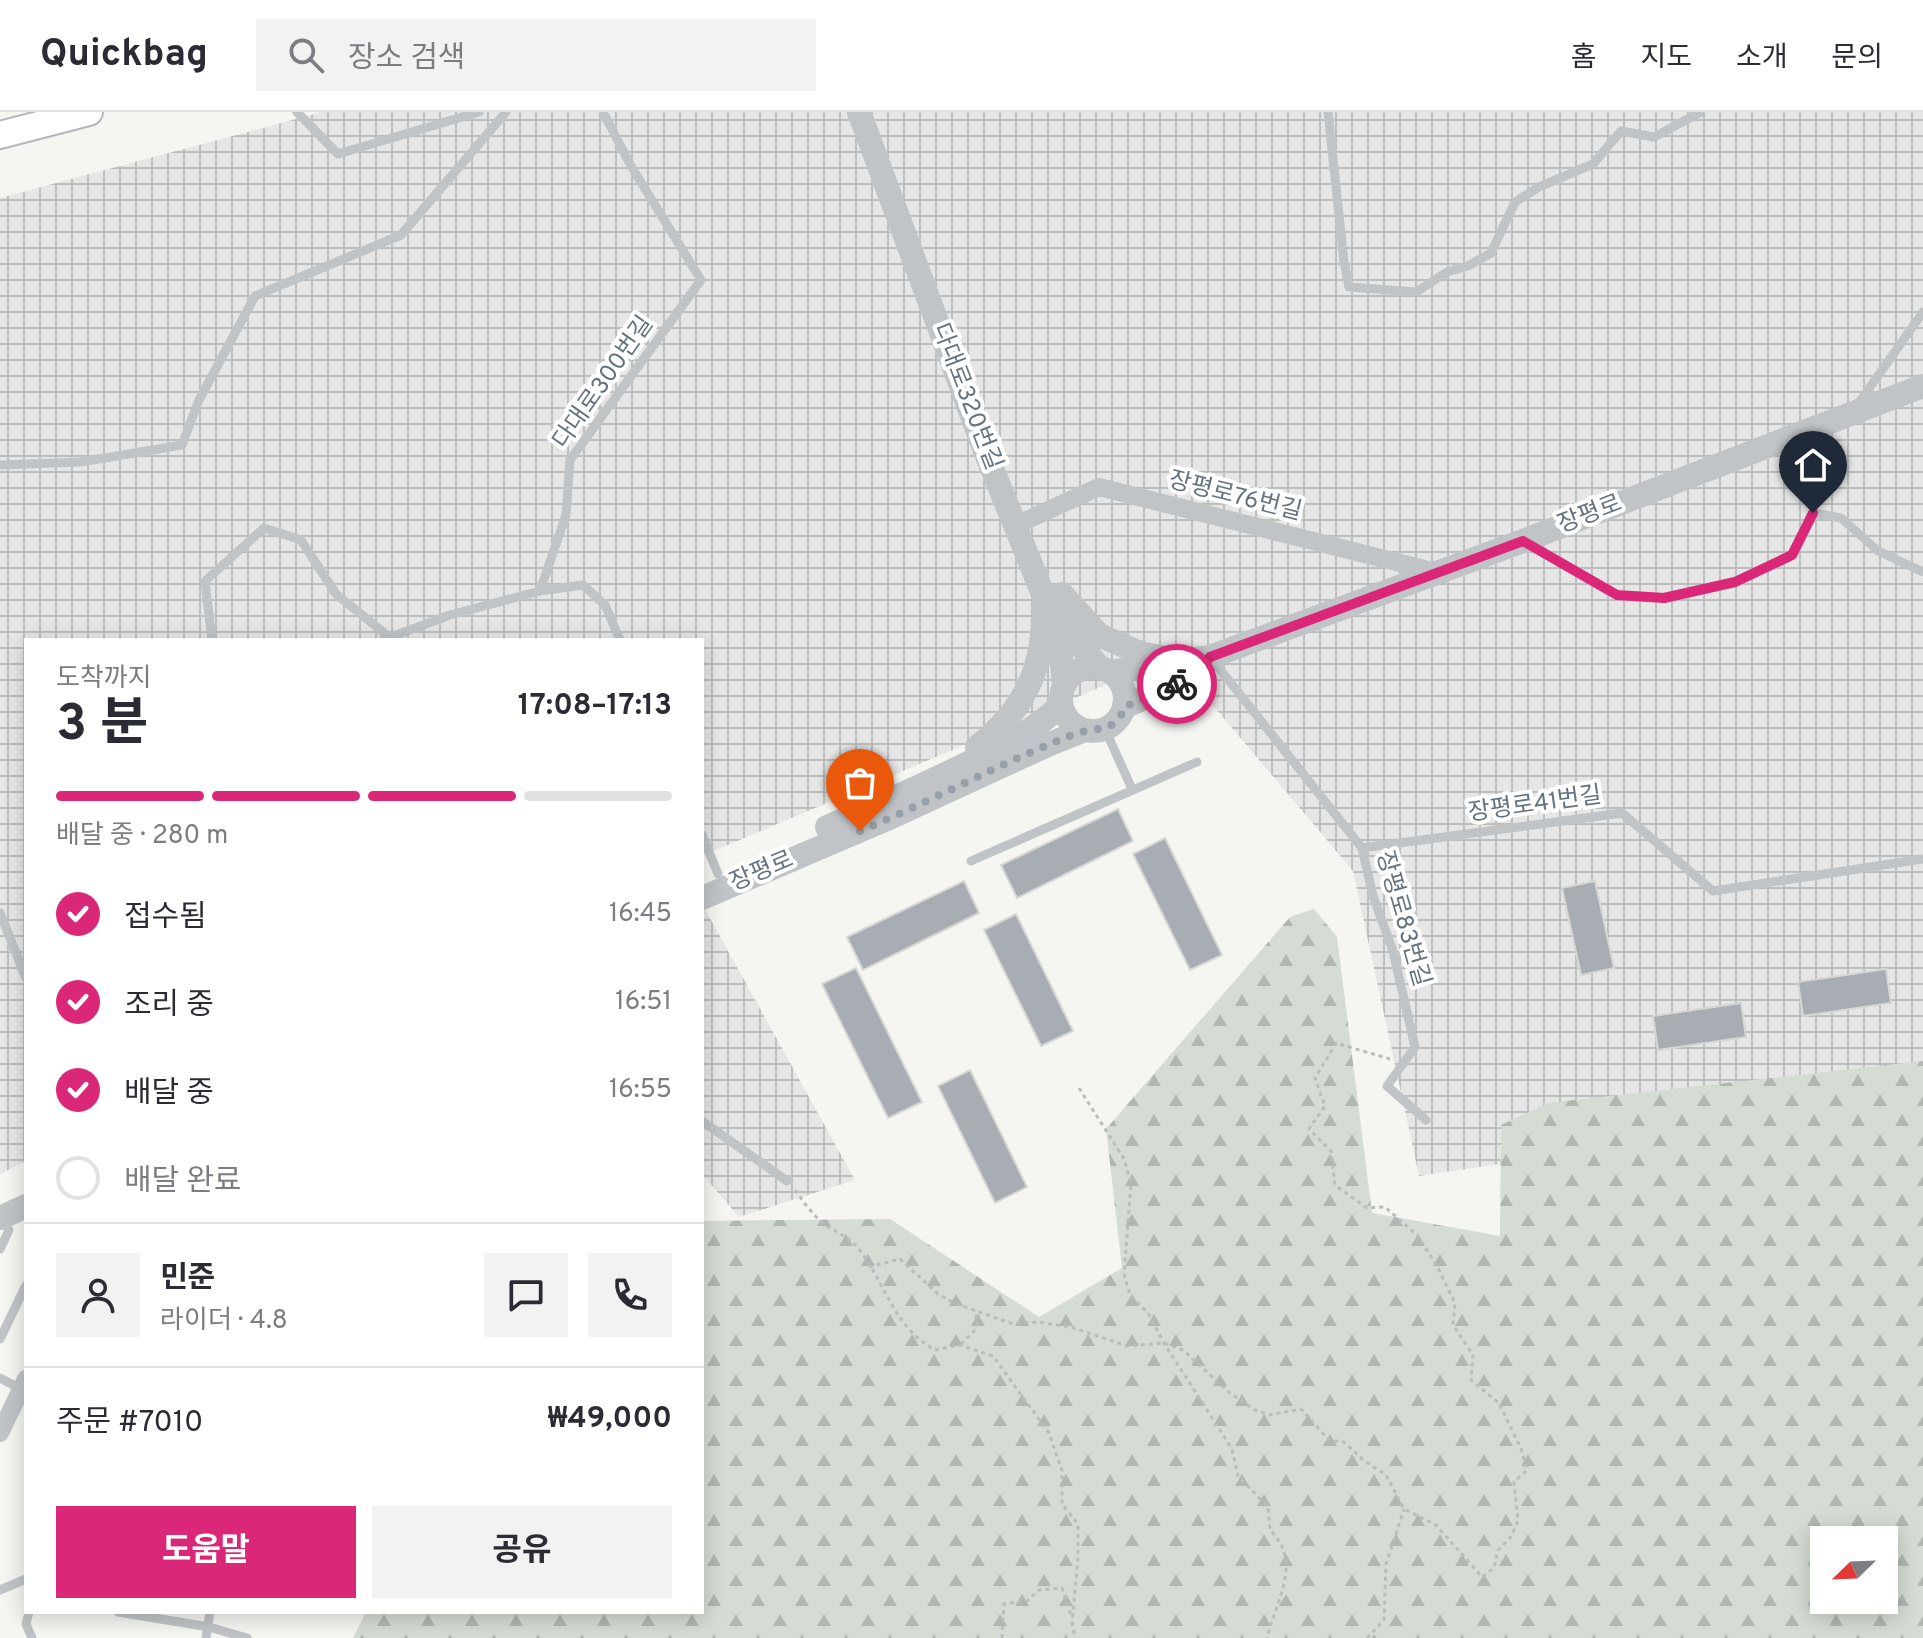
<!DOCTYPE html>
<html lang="ko">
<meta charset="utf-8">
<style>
:root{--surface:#fff;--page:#f2f2f3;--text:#2b2b33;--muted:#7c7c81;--line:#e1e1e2;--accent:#db2777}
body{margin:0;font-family:Overpass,"Noto Sans KR",sans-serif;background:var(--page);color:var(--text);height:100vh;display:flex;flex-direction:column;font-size:30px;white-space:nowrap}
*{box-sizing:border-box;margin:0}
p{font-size:26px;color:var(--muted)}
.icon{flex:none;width:44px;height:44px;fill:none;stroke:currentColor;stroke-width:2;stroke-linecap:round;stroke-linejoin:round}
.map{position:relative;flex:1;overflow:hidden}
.sheet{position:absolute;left:24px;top:526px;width:680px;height:976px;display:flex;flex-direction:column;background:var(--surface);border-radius:0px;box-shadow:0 4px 20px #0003}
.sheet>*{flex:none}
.needle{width:52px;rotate:247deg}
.tools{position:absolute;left:1810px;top:1414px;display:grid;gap:16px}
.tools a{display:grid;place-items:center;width:88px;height:88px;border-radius:0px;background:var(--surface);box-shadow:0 4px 20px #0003;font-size:40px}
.pin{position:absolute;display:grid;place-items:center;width:68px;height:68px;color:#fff;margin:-82px -34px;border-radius:50% 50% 50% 0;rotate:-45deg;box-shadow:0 0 8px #0007}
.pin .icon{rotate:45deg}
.courier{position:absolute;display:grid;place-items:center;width:80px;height:80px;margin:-40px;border:6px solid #db2777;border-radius:50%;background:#fff;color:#222;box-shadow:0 2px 10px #0007}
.overview em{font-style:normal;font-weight:700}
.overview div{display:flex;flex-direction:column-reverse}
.overview{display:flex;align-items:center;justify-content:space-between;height:136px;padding:0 32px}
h1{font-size:52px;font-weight:700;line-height:60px}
.bar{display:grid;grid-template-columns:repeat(4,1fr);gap:12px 8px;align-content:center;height:96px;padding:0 32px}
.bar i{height:10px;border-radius:6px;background:var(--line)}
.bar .selected{background:var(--accent)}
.bar p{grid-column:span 4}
.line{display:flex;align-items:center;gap:20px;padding:0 32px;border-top:2px solid var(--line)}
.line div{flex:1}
.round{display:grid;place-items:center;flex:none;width:84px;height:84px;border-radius:0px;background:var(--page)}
ol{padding:0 32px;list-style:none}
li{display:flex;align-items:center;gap:24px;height:88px}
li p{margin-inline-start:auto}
li .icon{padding:8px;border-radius:50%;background:var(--accent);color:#fff;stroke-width:4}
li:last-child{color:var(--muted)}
li i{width:44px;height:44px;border:4px solid var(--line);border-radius:50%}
.button{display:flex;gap:16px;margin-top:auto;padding:16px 32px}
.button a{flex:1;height:92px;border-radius:0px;background:var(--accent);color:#fff;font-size:32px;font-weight:700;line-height:92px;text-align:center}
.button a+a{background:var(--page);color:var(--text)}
header{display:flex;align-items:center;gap:48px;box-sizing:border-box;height:112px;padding:0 40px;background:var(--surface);border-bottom:2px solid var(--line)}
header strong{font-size:38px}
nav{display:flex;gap:44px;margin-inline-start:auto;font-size:28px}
.search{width:560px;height:72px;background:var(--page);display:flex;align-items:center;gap:20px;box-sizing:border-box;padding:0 28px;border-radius:0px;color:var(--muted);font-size:30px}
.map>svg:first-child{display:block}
.industrial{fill:url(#industrial-grid)}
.forest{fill:url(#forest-firs);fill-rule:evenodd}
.building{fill:#a7adb3;stroke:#d6d6d4;stroke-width:2}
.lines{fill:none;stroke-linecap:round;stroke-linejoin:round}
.secondary-casing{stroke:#b3b7bb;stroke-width:30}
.path{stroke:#babcbe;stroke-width:3;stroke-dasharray:4 4;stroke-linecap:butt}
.service{stroke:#c0c4c7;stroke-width:9}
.minor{stroke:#c0c4c7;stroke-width:18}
.tertiary{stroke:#c0c4c7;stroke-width:24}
.secondary{stroke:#fff;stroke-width:26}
.done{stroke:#97a0a8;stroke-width:8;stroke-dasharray:0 14.4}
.route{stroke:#db2777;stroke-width:10}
.labels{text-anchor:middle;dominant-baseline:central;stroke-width:8;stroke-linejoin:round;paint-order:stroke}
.street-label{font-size:24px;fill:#657381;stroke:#fff}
</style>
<header>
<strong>Quickbag</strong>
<div class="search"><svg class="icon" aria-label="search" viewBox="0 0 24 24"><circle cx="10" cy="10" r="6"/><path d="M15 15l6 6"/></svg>장소 검색</div>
<nav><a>홈</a><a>지도</a><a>소개</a><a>문의</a></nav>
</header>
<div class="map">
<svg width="1923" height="1526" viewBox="0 0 1923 1526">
<defs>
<pattern id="industrial-grid" width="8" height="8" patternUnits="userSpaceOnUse" patternTransform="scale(2)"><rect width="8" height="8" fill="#e5e6e5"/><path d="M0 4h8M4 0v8" fill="none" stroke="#bdbfbf"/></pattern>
<pattern id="forest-firs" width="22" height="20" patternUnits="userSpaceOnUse" patternTransform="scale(2)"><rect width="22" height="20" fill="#d5dcd3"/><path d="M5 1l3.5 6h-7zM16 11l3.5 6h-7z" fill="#b0b7b1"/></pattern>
</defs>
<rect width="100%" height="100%" fill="#f5f5f1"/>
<g class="industrial">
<polygon points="322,0 1923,0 1923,989 1419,1064 1353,759 1172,545 702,744 702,528 26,528 26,1049 0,1062 0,86"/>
<polygon points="702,792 855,1068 739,1105 702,1062"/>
</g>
<path class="forest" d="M1314,797l23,28 35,276 128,23 1,-111 47,-22 375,-42v577h-1570l13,-26h336v-391l188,-2 149,98 83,-49 -16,-139 184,-212zM1824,1428h60v60h-60z"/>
<g class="building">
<polygon points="1118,697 1133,729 1017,786 1001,753"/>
<polygon points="1165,726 1222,843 1190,858 1133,742"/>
<polygon points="964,769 979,801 863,858 847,825"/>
<polygon points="1595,769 1614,856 1581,863 1562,776"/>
<polygon points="1016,802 1073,919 1041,934 984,818"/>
<polygon points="856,856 922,990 888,1006 822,872"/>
<polygon points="1886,857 1891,891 1803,904 1798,870"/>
<polygon points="1741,891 1746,925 1658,938 1653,904"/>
<polygon points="970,958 1027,1075 995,1091 938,974"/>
</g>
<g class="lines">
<defs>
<polyline id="secondary" points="0,23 89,0"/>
</defs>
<use href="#secondary" class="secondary-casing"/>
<g class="path">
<path d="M1079,976l45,71 7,24 -7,91 6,21 18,18 16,30 68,106 6,27 30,31 2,23c33,32 6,71 -3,108"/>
<path d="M795,1078c8,11 17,24 28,33 12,9 25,13 35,25 28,35 35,79 77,102l25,-5 33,11 56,77 13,38v33l16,20v33l-6,66"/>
<polyline points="869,1155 900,1147 938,1182 954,1191 1013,1212 1038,1210 1071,1215 1127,1234 1164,1231 1183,1238 1231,1282 1253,1297 1269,1303 1301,1297 1329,1328 1344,1330 1363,1348 1386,1363 1404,1397 1436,1413 1482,1465 1494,1456 1498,1438 1510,1426 1518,1409 1514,1370 1527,1358 1521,1337 1499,1291 1471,1268 1473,1243 1453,1213 1455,1191 1438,1156 1418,1124 1385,1095 1367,1096 1335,1073 1331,1039 1309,1017 1325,994 1315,966 1336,931 1390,947"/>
<polyline points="961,1232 977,1216 976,1198"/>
<polyline points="1072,1510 1075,1526"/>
<polyline points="1002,1526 1004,1492 1027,1489 1039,1478 1062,1476 1071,1503"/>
<polyline points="1367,1526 1384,1508 1386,1452 1404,1397"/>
</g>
<g class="service">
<polyline points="297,0 338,42 479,0"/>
<polyline points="1328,0 1344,150 1349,175 1416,180 1447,160 1468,154 1491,141 1515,90 1539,75 1593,52 1621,19 1654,25 1701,0"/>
<polyline points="1858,292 1923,200"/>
<polyline points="0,353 81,350 182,333 199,288 255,184 401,123 506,0"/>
<polyline points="1526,430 1617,483 1664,486 1735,470 1792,443 1813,401 1841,406 1878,439 1923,460"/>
<polyline points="540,479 583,473 605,493 620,528"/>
<polyline points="212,528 205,469 264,416 301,428 336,482 388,524"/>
<polyline points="383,528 450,503 540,479 566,403 570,348 701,168 631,54 603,0"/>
<polyline points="1211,546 1362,736 1373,784 1393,839 1415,935 1387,974 1426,1008"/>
<polyline points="1105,617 1132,677"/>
<polyline points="702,723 718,762"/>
<polyline points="1362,736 1622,701 1713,779 1923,747"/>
<polyline points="971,749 1197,650"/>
<polyline points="0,801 26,866"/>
<polyline points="702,1009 787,1069"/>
<polyline points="0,1137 9,1118 3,1108"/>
<polyline points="0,1227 26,1173"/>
<polyline points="0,1266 23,1278"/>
<polyline points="0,1478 26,1467"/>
<polyline points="29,1500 26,1512 32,1526"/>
<polyline points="118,1500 209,1515 247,1526"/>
<polyline points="206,1526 210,1500"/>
</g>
<g class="minor">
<polyline points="1027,408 1099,375 1436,460"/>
<polyline points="0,1321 26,1267"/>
</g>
<g class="tertiary">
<polyline points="859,0 987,344 1049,497 1060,533 1064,571"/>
<polyline points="1062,482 1099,523 1140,541 1170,547"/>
<polyline points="1062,497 1078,530 1099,555"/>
<circle cx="1093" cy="587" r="32"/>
<path d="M1109,559c35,0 67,-10 101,-14l313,-116 400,-155"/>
<polyline points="1124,595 1193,565 1210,545"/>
<path d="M977,635c46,-36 67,-77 66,-137"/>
<path d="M827,715c45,-19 90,-39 135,-61 35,-17 70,-33 99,-61"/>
<polyline points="702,786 887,707 1052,631 1085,618"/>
<polyline points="0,1106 26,1094"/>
</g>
<use href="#secondary" class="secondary"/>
</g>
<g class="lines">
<path class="done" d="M860,719c72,-30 142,-69 215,-97 20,-8 42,0 49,-27l53,-23"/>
<polyline class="route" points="1177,572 1193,565 1210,545 1523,429 1617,483 1664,486 1735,470 1792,443 1813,401"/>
</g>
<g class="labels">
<g class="street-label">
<text transform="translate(604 271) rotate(-55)">다대로300번길</text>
<text transform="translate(966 285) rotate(69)">다대로320번길</text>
<text transform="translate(1235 385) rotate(14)">장평로76번길</text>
<text transform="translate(1590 403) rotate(-21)">장평로</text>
<text transform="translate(1535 693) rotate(-8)">장평로41번길</text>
<text transform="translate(762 760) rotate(-23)">장평로</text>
<text transform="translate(1402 807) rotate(74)">장평로83번길</text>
</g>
</g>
</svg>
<div class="tools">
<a><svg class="needle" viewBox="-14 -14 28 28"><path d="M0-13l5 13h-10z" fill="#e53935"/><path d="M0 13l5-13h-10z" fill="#7c7c81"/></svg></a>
</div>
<div class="pin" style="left:860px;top:719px;background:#ea580c"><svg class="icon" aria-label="bag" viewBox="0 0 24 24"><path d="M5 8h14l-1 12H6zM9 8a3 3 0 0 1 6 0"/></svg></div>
<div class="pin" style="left:1813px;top:401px;background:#1f2937"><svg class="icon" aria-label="home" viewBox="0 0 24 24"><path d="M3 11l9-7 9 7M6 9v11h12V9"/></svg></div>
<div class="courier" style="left:1177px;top:572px"><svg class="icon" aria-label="bike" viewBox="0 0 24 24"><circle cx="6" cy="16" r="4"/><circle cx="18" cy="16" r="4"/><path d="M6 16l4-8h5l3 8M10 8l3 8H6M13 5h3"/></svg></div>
<section class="sheet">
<div class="overview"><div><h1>3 분</h1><p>도착까지</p></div><em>17:08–17:13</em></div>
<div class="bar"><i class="selected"></i><i class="selected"></i><i class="selected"></i><i></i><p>배달 중 · 280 m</p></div>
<ol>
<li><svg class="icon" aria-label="check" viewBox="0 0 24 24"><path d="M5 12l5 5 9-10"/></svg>접수됨<p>16:45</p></li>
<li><svg class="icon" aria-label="check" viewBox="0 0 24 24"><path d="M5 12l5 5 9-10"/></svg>조리 중<p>16:51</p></li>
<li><svg class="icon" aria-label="check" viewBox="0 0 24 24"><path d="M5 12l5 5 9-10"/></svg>배달 중<p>16:55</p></li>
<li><i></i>배달 완료</li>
</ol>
<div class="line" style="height:144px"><a class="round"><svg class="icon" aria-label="person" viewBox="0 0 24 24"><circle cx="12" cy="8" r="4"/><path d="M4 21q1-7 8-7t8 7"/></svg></a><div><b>민준</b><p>라이더 · 4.8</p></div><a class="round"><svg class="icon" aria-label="chat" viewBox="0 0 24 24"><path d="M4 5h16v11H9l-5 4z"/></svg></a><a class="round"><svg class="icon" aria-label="phone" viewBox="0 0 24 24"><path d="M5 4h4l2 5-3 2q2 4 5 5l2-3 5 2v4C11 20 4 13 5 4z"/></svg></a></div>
<div class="line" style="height:104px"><div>주문 #7010</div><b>₩49,000</b></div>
<div class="button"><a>도움말</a><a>공유</a></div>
</section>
</div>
